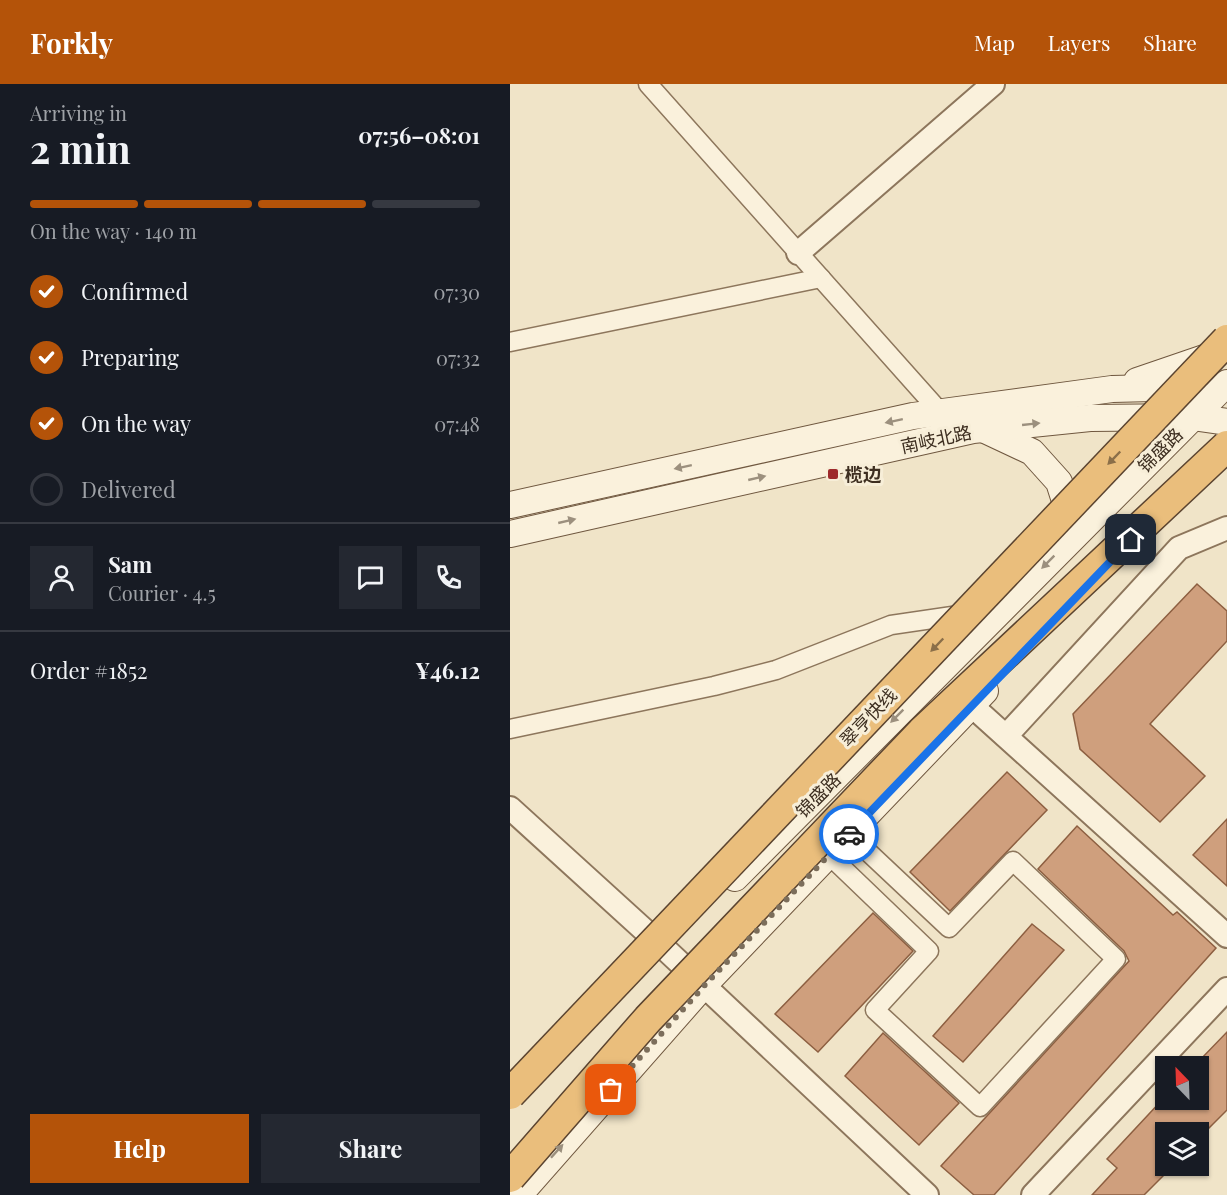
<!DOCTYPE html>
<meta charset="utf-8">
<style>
:root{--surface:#171b24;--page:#242831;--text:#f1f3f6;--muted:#9ea1a6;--line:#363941;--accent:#b45309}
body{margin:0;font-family:"Playfair Display","Noto Sans SC",serif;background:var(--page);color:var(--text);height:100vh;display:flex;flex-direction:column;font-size:22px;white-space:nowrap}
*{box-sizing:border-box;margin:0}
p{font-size:20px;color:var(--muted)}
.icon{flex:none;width:33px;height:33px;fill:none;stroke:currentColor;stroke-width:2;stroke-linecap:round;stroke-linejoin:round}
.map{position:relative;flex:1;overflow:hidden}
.side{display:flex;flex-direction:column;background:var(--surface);width:510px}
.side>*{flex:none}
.needle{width:39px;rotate:337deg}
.controls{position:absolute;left:645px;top:972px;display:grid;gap:12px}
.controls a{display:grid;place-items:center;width:54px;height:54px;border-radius:0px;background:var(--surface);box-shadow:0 2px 4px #0004;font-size:30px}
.pin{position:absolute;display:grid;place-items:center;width:51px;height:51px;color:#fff;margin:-26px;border-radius:12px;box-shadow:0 3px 9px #0006}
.courier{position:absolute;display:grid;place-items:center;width:60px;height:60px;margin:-30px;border:4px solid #1a73e8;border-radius:50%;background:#fff;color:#222;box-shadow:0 2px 8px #0007}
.overview em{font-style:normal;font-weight:700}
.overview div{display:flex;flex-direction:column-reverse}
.overview{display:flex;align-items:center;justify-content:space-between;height:102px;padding:0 30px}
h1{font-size:39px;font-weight:700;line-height:45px}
.bar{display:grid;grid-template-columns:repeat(4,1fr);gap:9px 6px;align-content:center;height:72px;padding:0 30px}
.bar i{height:8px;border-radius:4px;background:var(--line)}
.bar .active{background:var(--accent)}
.bar p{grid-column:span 4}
.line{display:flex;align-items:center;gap:15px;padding:0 30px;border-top:2px solid var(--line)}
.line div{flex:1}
.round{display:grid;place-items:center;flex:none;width:63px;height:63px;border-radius:0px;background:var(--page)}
ol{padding:0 30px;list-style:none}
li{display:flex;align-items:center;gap:18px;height:66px}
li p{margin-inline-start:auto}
li .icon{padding:6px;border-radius:50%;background:var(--accent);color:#fff;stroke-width:4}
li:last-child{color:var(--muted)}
li i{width:33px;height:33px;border:3px solid var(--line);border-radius:50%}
.action{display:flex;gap:12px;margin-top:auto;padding:12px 30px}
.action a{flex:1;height:69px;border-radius:0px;background:var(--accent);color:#fff;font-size:24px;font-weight:700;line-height:69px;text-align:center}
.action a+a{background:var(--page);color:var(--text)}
header{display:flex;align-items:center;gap:36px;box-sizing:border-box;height:84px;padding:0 30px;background:var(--accent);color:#fff}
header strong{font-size:28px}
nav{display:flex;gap:33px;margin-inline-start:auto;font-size:21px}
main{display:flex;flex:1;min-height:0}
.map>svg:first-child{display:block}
.building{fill:#cf9f7d;stroke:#8d5f41;stroke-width:1.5}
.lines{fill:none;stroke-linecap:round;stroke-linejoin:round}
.minor-casing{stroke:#8d765c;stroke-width:21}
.tertiary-casing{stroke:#8d765c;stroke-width:26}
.secondary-casing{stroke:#6f573f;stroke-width:28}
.minor{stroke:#faf1dc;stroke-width:18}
.tertiary{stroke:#faf1dc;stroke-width:22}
.secondary{stroke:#faf1dc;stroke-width:26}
.trunk-bridge-casing{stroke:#5b4430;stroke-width:33;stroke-linecap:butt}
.trunk-bridge{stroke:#eabe7c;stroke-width:30}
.oneway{fill:#9c907e}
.oneway2{fill:#8b6f49}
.done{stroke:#7c6e5b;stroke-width:6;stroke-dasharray:0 10.8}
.route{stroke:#1a73e8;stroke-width:8}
.poi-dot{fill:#9e2a2b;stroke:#f7eed8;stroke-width:2}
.labels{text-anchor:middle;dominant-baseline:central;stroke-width:6;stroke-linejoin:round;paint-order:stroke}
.street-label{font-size:18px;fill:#3d2e20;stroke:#f7eed8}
.poi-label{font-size:18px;font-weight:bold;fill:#3d2e20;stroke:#f7eed8;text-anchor:start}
</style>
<header>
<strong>Forkly</strong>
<nav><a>Map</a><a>Layers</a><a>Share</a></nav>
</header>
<main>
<section class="side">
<div class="overview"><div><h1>2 min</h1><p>Arriving in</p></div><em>07:56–08:01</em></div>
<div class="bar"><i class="active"></i><i class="active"></i><i class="active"></i><i></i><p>On the way · 140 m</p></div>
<ol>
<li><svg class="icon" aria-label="check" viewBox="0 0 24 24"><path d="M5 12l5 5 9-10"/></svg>Confirmed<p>07:30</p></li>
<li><svg class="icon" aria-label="check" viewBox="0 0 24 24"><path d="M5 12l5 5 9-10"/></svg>Preparing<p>07:32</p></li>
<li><svg class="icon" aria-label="check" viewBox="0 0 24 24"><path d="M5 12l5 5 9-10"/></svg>On the way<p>07:48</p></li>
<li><i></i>Delivered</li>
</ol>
<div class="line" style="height:108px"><a class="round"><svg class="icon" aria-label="person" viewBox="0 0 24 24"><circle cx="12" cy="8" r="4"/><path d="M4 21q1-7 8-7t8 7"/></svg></a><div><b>Sam</b><p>Courier · 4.5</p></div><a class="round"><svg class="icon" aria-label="chat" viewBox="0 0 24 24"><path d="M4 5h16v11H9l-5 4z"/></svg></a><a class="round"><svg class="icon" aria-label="phone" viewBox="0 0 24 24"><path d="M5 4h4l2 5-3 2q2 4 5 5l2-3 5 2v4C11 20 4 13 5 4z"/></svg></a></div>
<div class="line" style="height:78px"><div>Order #1852</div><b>¥46.12</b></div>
<div class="action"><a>Help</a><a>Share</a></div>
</section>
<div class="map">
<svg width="717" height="1111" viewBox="0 0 717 1111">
<rect width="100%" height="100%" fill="#f0e4c8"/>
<g class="building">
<polygon points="687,500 717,527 717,557 640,640 695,692 650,738 570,665 563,630"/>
<polygon points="497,688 537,726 440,827 400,788"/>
<polygon points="717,735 717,802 683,771"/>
<polygon points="567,742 663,831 667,828 706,864 484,1111 464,1111 431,1082 619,877 614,867 528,785"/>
<polygon points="363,829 403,867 308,968 265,930"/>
<polygon points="522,840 554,866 453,978 423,952"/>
<polygon points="717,948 717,1026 695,1048 656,1048 656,1089 634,1111 582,1111 607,1084 597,1075 652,1016 688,1016 688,978"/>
<polygon points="373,949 449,1019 409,1061 335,992"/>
</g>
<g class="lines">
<defs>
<g id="minor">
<polyline points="138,0 431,329"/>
<polyline points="0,258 311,194"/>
<polyline points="0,645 204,602 266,586 381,541 456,530"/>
<polyline points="319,771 419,867 365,926 470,1023 606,875 503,777 439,844 339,750"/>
</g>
<g id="tertiary">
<polyline points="288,169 483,0"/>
<polyline points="461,621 717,852"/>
<polyline points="496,652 669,464 717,444"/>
<polyline points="0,724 154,864 417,1111"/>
<polyline points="523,1111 717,905"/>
</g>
<g id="secondary">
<polyline points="627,297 703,271"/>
<polyline points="473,345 522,368 549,398 562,439"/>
<polyline points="0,421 403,332 602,305 684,303"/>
<polyline points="0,450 463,346 580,334 682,333 717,338"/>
<polyline points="225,794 717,299"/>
<polyline points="9,1111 193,902 475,607"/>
</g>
</defs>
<use href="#minor" class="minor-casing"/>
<use href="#tertiary" class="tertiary-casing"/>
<use href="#secondary" class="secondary-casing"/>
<use href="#minor" class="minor"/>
<use href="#tertiary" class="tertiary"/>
<use href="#secondary" class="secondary"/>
<defs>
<g id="trunk-bridge">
<polyline points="0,1010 717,256"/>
<polyline points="0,1093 138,935 412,648 717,362"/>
</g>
</defs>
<use href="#trunk-bridge" class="trunk-bridge-casing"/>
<use href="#trunk-bridge" class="trunk-bridge"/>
</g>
<defs><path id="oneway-solid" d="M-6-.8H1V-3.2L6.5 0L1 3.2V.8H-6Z" transform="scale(1.5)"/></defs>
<g class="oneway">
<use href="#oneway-solid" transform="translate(384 337) rotate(168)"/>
<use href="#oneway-solid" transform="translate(521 340) rotate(-6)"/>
<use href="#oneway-solid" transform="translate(173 383) rotate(168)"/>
<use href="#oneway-solid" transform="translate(247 394) rotate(-13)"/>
<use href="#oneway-solid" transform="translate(57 437) rotate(-13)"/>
<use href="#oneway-solid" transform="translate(538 478) rotate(135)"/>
<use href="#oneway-solid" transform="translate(387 632) rotate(135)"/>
<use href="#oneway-solid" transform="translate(47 1067) rotate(-48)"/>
</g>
<g class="oneway2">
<use href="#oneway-solid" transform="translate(604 374) rotate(134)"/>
<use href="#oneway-solid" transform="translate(427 561) rotate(134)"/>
</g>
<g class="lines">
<polyline class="done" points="101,1006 194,902 339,750"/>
<polyline class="route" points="339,750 621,456"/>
</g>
<rect class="poi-dot" x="317" y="384" width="12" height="12" rx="3"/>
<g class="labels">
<g class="street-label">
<text transform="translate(426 355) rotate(-12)">南岐北路</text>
<text transform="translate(650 366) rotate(-45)">锦盛路</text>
<text transform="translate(358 633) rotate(-46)">翠亨快线</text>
<text transform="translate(308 711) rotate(-45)">锦盛路</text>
</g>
<g class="poi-label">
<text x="335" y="390">榄边</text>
</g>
</g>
</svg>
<div class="controls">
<a><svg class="needle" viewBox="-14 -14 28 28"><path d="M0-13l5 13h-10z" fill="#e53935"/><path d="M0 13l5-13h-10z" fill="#9ea1a6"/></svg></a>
<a><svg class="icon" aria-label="layers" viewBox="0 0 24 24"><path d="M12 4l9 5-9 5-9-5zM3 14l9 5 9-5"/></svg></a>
</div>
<div class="pin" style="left:101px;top:1006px;background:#ea580c"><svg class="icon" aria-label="bag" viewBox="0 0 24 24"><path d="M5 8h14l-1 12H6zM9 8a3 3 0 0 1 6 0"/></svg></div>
<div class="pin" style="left:621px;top:456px;background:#1f2937"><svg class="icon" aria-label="home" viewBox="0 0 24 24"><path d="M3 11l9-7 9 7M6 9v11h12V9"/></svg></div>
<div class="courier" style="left:339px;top:750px"><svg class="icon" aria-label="car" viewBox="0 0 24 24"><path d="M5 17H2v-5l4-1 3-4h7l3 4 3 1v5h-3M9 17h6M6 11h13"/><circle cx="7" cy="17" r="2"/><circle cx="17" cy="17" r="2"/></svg></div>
</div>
</main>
